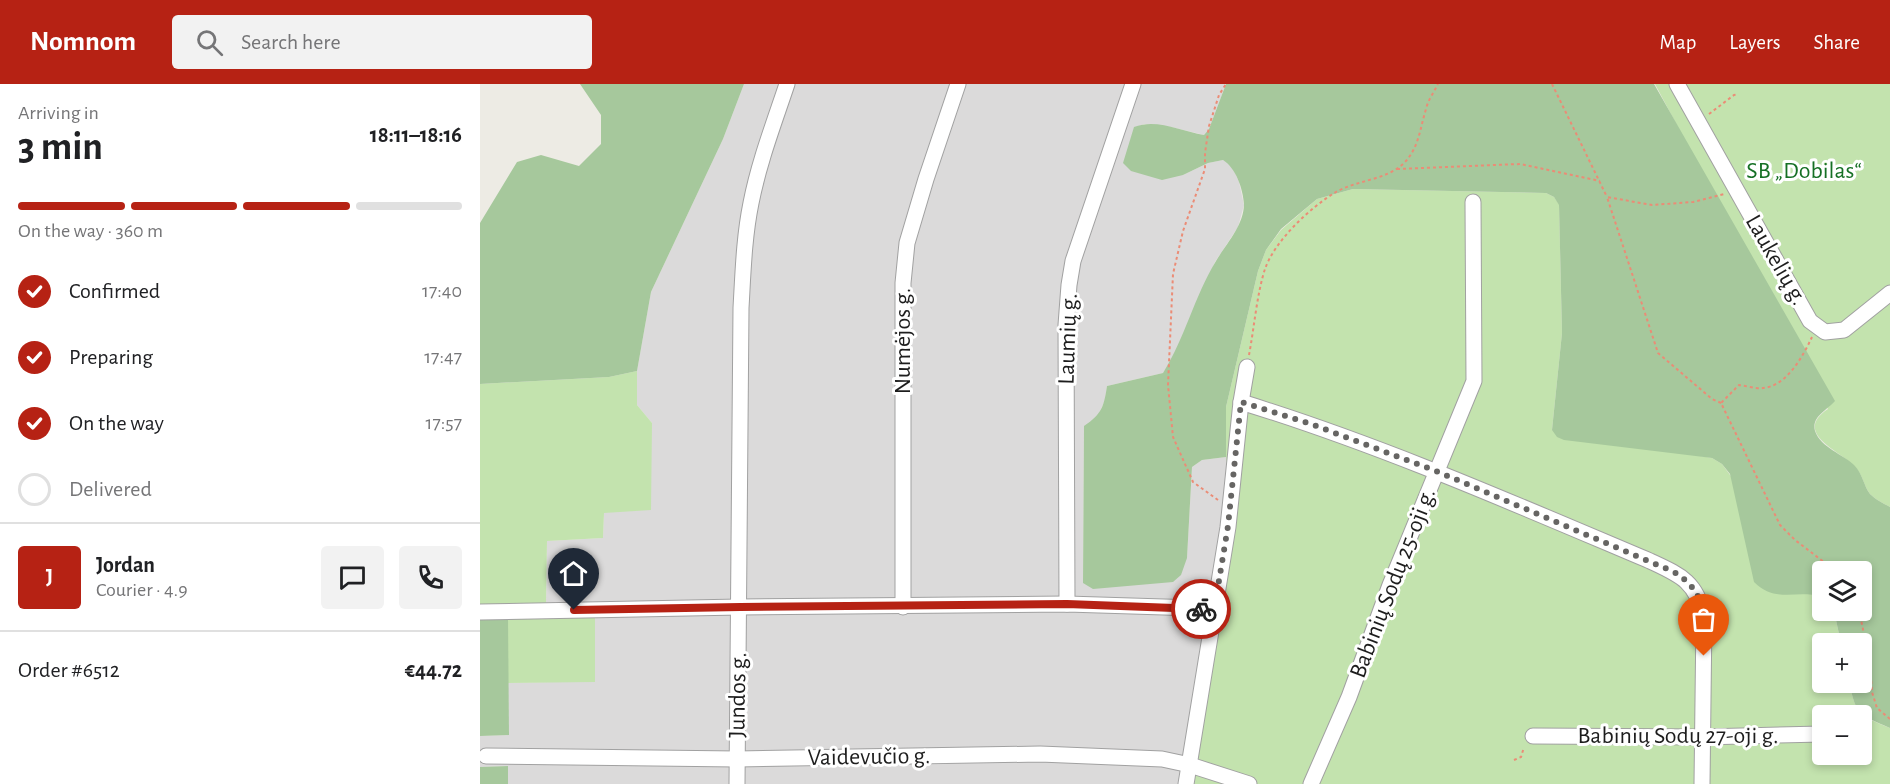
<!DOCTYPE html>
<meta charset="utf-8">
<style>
:root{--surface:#fff;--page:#f2f2f2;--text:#202124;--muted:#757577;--line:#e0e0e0;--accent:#b62214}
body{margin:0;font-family:"Alegreya Sans",sans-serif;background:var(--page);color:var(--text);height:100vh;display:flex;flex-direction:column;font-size:22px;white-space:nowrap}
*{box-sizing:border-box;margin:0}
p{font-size:20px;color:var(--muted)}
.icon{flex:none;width:33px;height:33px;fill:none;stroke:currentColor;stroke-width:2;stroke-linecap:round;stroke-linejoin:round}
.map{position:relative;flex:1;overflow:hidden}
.panel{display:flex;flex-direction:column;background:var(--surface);width:480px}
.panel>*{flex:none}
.tools{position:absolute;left:1332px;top:477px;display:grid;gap:12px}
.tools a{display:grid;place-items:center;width:60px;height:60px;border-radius:6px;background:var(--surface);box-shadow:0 3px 9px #0003;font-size:30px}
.pin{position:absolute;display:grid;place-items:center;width:51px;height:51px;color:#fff;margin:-62px -26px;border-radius:50% 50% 50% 0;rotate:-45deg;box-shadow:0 0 6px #0007}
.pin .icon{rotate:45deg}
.courier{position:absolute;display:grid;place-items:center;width:60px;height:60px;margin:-30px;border:4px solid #b62214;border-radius:50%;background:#fff;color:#222;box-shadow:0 2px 8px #0007}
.head em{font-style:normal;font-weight:700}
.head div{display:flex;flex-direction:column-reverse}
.head{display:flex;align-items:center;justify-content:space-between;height:102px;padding:0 18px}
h1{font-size:39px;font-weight:700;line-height:45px}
.bar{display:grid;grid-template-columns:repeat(4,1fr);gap:9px 6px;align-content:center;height:72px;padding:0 18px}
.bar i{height:8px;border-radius:4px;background:var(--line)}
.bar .selected{background:var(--accent)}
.bar p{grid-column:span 4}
.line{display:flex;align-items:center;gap:15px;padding:0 18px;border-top:2px solid var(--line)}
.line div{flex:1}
.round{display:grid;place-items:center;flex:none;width:63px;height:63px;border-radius:6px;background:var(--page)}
ol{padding:0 18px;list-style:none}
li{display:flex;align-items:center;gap:18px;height:66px}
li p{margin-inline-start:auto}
li .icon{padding:6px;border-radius:50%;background:var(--accent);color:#fff;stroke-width:4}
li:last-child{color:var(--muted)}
li i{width:33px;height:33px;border:3px solid var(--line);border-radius:50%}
header{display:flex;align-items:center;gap:36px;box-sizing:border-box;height:84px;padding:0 30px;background:var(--accent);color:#fff}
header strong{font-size:28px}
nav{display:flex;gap:33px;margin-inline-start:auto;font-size:21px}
.search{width:420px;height:54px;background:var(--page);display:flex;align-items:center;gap:15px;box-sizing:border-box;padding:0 21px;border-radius:6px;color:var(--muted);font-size:22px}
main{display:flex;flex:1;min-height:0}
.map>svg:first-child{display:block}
.residential{fill:#dbdada}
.grass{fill:#c3e3ae;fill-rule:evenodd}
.forest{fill:#a6c89c}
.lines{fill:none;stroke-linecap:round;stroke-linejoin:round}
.minor-casing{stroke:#a1a1a1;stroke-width:17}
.path{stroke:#eb8c76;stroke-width:2;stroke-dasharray:3 3;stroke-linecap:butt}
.minor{stroke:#fff;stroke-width:15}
.done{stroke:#666563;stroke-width:6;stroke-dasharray:0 10.8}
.route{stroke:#b62214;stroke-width:8}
.labels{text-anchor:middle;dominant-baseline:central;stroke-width:6;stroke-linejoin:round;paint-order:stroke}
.park-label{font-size:24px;fill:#167025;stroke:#fff}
.street-label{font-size:24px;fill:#1d1d1d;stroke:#fff}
</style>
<header>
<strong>Nomnom</strong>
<div class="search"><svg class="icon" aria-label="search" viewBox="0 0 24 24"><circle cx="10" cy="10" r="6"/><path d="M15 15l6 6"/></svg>Search here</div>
<nav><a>Map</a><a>Layers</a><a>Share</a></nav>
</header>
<main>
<section class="panel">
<div class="head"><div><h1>3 min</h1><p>Arriving in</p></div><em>18:11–18:16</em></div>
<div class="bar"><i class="selected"></i><i class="selected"></i><i class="selected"></i><i></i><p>On the way · 360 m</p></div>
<ol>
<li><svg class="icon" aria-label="check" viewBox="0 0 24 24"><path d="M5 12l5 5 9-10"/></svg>Confirmed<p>17:40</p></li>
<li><svg class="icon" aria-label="check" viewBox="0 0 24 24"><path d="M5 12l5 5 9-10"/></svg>Preparing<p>17:47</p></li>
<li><svg class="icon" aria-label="check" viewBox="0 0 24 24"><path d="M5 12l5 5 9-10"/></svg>On the way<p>17:57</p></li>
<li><i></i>Delivered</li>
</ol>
<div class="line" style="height:108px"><b class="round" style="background:var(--accent);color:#fff">J</b><div><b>Jordan</b><p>Courier · 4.9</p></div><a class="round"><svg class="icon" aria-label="chat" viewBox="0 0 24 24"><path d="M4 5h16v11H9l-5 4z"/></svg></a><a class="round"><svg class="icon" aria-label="phone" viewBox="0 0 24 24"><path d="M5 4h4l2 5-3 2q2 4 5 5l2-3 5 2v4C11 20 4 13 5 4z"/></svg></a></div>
<div class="line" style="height:78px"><div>Order #6512</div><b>€44.72</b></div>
</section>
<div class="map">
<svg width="1410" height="700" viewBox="0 0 1410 700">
<rect width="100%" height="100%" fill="#edebe4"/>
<polygon class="residential" points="264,0 746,0 729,45 724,51 691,43 664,40 654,44 703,91 728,79 743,76 752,81 759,98 764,121 758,143 735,178 695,271 683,289 627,302 625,316 617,334 604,343 603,499 707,474 712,383 722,376 746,373 751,411 713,700 28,700 28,682 0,683 0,652 29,651 28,599 115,597 66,520 67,457 123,454 124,429 172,339 157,321 157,287 171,208 243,55"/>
<g class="grass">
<path d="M1175,0h235v423c-7,-4 -14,-7 -20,-13 -6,-7 -7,-20 -16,-28 -15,-16 -62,-33 -26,-57z"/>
<path d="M873,105l193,4 8,4 5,7 3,129 -10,97 160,28 10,6 96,131 4,2v13l12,1 7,32 -19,1v38l27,1c8,33 10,32 41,45v56h-696l37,-289 -5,-38v-50l32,-136 8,-21 15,-20 36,-31zM1342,632h40v38h-40z"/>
<polygon points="157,287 157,321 172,339 171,426 124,429 123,454 67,457 66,520 0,520 0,300 129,293"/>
<polygon points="115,532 115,598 28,599 28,534"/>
</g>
<g class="forest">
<polygon points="100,0 264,0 243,55 171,208 157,287 129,293 0,300 0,139 37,78 61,71 99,82 121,60 121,31"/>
<path d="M746,0h428l181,317c-8,9 -24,16 -20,30 6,17 28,23 39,34 9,9 10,22 16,29 6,6 13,9 20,13v221c-31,-14 -33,-11 -41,-45l13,-1v-38l-21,-1 -7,-32 28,-1v-38h-40v25c-25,-8 -46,7 -68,-15l-24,-108 -8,-10 -10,-6 -148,-18 -7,-3 -5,-7 10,-97 -3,-128 -5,-8 -8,-4 -193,-4 -36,10 -36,30 -15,21 -8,21 -32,136v50l-24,3 -10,7 -5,91 -6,17 -8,7 -80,7 -10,-6 1,-157c18,-12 20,-20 23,-40l56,-13c22,-35 31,-76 53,-112 10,-17 28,-36 28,-57 -1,-15 -8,-36 -21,-44l-15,3 -25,12 -21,5 -31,-9 -8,-8 11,-36c22,-9 47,4 70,8l5,-6z"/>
<polygon points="28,534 29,651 0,652 0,535"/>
<polygon points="28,682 28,700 0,700 0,683"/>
</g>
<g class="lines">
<defs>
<g id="minor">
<polyline points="1197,0 1330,237 1345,248 1364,246 1410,209"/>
<path d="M761,318c140,43 274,102 409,159 30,14 46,20 54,55l-2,168"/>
<polyline points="587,520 586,241 589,201 593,177 653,0"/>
<polyline points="423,523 423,199 427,159 446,95 478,0"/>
<polyline points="0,528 260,523 587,520 716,524 734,527"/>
<polyline points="1053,652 1223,653 1342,650"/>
<polyline points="6,672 257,675 560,670 682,675 710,681 769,700"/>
<path d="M257,700l4,-476c2,-35 3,-71 10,-105 8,-41 23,-80 36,-119"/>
<polyline points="706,700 748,443 761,318 767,283"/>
<polyline points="831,700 869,613 910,501 994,297 993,118"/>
</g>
</defs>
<use href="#minor" class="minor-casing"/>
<g class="path">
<polyline points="1072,0 1127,113"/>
<polyline points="1229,30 1254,11 1258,10"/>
<polyline points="917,85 1040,80 1120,97"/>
<path d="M1332,253c-9,19 -25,49 -49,51 -7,1 -16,-2 -24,-3l-18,18 59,122 15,15 42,32"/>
<path d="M769,271c5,-26 8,-62 16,-86 10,-29 46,-62 71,-77 21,-12 51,-12 68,-29 15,-15 16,-35 22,-54 2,-9 8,-17 12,-25"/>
<polyline points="1241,319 1232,315 1178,269 1127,113 1172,121 1213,118 1244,110"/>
<polyline points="738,416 713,398 693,353 688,301 693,190 703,147 725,85 725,69 729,42 739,11 746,0"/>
<polyline points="1379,526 1390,579 1392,608 1397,624 1410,635"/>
<polyline points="1034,676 1041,673 1044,663"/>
</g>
<use href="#minor" class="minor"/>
</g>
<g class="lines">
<path class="done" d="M721,525l13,2 14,-85 13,-124 70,22 125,47 236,100c37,21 32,48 32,85"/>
<polyline class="route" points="94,526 260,523 587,520 721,525"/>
</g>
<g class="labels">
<g class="park-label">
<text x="1324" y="87">SB „Dobilas“</text>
</g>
<g class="street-label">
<text transform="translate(1296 176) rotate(60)">Laukelių g.</text>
<text transform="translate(588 255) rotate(-88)">Laumių g.</text>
<text transform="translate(423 257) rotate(-90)">Numėjos g.</text>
<text transform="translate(913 499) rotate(-69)">Babinių Sodų 25-oji g.</text>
<text transform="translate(258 611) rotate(-89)">Jundos g.</text>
<text x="1198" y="652">Babinių Sodų 27-oji g.</text>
<text transform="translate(389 673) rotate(-1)">Vaidevučio g.</text>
</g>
</g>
</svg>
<div class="tools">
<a><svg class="icon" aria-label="layers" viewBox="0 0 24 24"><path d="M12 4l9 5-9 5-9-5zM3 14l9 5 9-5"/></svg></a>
<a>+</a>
<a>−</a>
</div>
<div class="pin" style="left:1224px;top:572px;background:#ea580c"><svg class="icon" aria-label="bag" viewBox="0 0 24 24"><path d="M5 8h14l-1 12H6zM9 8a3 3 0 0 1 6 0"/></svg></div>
<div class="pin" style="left:94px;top:526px;background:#1f2937"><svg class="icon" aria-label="home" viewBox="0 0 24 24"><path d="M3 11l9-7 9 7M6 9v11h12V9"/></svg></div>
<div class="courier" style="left:721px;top:525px"><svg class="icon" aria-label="bike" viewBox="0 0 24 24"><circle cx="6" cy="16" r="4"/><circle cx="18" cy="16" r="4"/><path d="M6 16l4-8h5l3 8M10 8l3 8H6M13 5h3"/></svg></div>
</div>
</main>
